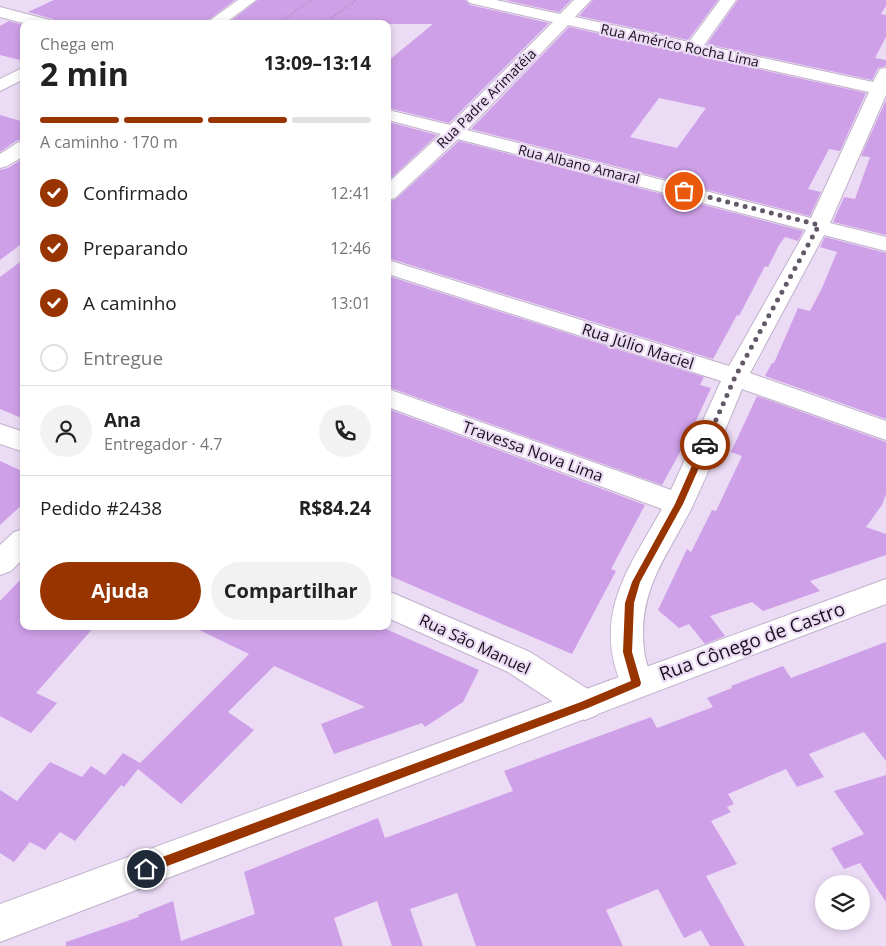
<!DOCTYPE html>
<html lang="pt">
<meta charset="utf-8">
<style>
:root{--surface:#fff;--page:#f2f2f2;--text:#222;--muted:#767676;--line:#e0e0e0;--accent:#983400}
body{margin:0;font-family:"Open Sans",sans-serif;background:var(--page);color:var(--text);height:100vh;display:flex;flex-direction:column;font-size:19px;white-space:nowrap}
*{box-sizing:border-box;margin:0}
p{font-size:16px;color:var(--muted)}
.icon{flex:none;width:28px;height:28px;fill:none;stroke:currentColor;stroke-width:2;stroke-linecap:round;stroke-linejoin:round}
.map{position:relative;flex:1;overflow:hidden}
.sheet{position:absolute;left:20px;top:20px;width:371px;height:610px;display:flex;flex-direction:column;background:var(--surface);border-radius:10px;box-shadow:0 2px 8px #0003}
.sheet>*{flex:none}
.buttons{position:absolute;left:815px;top:875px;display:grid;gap:10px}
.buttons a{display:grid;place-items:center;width:55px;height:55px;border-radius:50%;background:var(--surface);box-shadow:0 2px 8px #0003;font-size:25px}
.pin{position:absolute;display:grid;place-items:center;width:42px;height:42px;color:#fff;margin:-21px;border:2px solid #fff;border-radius:50%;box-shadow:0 1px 5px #0007}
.courier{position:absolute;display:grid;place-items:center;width:50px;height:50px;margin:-25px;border:4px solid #983400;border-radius:50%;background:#fff;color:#222;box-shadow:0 1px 6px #0007}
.summary em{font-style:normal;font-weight:700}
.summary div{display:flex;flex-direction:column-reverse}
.summary{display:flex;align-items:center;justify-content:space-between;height:85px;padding:0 20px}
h1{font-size:32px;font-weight:700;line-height:38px}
.bar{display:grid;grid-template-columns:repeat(4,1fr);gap:8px 5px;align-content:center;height:60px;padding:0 20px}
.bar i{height:6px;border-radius:4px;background:var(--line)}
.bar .on{background:var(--accent)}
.bar p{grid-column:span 4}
.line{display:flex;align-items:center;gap:12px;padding:0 20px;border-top:1px solid var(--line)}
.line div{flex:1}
.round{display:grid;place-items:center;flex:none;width:52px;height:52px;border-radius:26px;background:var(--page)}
ol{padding:0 20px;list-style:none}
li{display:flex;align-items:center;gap:15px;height:55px}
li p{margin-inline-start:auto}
li .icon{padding:5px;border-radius:50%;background:var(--accent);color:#fff;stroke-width:4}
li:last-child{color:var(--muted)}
li i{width:28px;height:28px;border:2px solid var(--line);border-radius:50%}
.primary-button{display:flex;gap:10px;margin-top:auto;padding:10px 20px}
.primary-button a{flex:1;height:58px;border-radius:30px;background:var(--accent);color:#fff;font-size:20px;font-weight:700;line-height:58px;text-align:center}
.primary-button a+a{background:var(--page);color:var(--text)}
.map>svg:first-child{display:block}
.building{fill:#cea0e8;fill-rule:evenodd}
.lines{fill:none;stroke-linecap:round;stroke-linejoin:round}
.minor-casing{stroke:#c1b1ca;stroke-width:2}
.major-casing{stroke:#c1b1ca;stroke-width:2}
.path{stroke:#8d8193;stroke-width:2;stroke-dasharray:0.5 2.5;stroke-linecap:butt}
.minor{fill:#fff;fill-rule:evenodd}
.major{fill:#fff;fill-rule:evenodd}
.route{fill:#983400}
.done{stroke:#625867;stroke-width:5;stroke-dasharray:0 9}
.labels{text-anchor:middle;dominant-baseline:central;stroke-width:4.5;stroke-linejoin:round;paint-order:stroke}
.far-street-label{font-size:14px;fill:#18121b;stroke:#ecdbf5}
.street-label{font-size:16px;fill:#18121b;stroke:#ecdbf5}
.near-street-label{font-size:19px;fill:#18121b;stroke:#ecdbf5}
</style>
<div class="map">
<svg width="886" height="946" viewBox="0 0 886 946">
<rect width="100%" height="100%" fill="#ecdbf5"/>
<g class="building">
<polygon points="54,0 235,0 203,24 57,24 53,19 28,12"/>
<polygon points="258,0 465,0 470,5 549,23 449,123 388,108 388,61 433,24 227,24"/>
<polygon points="505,0 571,0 559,12"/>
<polygon points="593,0 718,0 688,40 579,16"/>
<polygon points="738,0 886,0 886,6 881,14 886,15 886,37 875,58 886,60 886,66 878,68 872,80 707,44"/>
<polygon points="9,21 24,25 24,61 0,55 0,26"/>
<path d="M569,27l297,66 -26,58 -11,-2 -21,40 13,3 -11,24 -339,-87zM659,98l47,10 -29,40 -47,-11z"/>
<polygon points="886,100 886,235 833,222 844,197 855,199 870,157 861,156"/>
<polygon points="0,115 24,122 24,139 16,141 0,152"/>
<polygon points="388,122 437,135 388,181"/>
<polygon points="459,141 803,231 798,241 785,237 779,245 768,267 765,266 739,316 737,315 713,359 388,258 388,202 396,199"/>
<polygon points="24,158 24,242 0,260 0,170 8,168"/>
<polygon points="825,237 886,253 886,419 765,376 772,363 774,363 798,308 810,311 822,288 837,252 820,247"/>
<polygon points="24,259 24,419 0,409 0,277"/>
<polygon points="388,276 704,377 700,385 711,388 690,434 662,485 388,387"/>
<polygon points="757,396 886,442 886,494 882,505 866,527 886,534 886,555 810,581 820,591 763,611 752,602 710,616 725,636 705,644 689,624 679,628 658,610 687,549 691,552 712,510 716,511 742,456 731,452"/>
<polygon points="388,409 645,505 611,569 616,571 572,654 388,575"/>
<polygon points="0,461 24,472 24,503 0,525"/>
<polygon points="24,576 24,626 95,626 36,693 57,703 31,733 0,716 0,601"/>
<polygon points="191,626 379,626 479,670 463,702 425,727 422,723 334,754 321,724 365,707 274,666 228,712 254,730 181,804 138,769 124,787 121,785 75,841 60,832 45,850 30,842 14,862 0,853 0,790 17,801 50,762 82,777 91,766 105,775 123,753 140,763 249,654"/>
<polygon points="886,642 886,761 864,732 809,754 824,777 797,787 786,769 728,794 734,804 727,807 731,812 711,821 737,864 706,876 745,946 710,946 701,930 684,938 658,889 606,910 623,946 476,946 457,893 410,909 423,946 392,946 377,901 334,918 343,946 66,946 66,942 139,917 138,915 173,901 181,941 255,914 244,872 378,818 385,838 513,791 504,771 651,717 657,728 713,707 707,698 732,688 731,686 783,666 791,678"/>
<polygon points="886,775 886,902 860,863 844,869 831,848 864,834 834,791"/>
</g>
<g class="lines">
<defs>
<g id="minor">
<polygon points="238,0 256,0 224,24 205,24"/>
<path d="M467,0h29l64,14 14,-14h17l-16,17 114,25 31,-42h16l-32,45 169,37 7,-13 6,-1v27l-56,128 56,14v14l-62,-16 -74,138 136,48v19l-144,-51c-16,38 -31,78 -49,116 -25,51 -56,84 -49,145 1,11 6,22 9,33l-4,10 -12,4 -12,-4c-35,-74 1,-121 37,-184l-274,-102v-18l283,101 50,-109 -333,-107v-14l341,106 77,-136 -348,-91 -63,59 -7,2v-17l53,-49 -53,-14v-10l62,15 103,-103 -83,-19zM568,25l301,67 -58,126 -344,-88z"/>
<polygon points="0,7 53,21 55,24 27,24 0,17"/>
<polygon points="24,67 24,79 0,91 0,79"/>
<polygon points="24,141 24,156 7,166 0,168 0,154 17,143"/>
<polygon points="0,424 24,432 24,452 0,444"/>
<polygon points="24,529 24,558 11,571 0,575 0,545 14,532"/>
<polygon points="388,591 530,652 597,695 602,705 597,715 585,720 573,715 508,672 388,618"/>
</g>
<polygon id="major" points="886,579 886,604 0,942 0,904"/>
</defs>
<use href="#minor" class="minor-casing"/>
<use href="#major" class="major-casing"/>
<g class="path">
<polyline points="283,20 311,0"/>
<polyline points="323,24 356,0"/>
</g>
<use href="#minor" class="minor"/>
<use href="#major" class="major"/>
</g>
<polygon class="route" points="705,442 709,445 683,504 640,582 634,603 632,652 641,683 640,686 588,708 146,874 142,873 141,869 142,865 146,863 581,702 631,681 623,652 625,603 632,582 675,504 701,445"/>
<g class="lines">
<polyline class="done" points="684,191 819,225 735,377 705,445"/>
</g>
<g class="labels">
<g class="far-street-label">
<text transform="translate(680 45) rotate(12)">Rua Américo Rocha Lima</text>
<text transform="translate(486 98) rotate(-45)">Rua Padre Arimatéia</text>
<text transform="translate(579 164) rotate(14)">Rua Albano Amaral</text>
</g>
<g class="street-label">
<text transform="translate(638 346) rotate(18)">Rua Júlio Maciel</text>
<text transform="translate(533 451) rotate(20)">Travessa Nova Lima</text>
<text transform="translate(475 644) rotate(25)">Rua São Manuel</text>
</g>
<g class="near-street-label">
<text transform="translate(752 641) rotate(-20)">Rua Cônego de Castro</text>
</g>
</g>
</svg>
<div class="buttons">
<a><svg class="icon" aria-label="layers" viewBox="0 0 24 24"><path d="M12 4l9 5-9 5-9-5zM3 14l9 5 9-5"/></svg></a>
</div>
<div class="pin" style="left:684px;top:191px;background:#ea580c"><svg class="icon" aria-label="bag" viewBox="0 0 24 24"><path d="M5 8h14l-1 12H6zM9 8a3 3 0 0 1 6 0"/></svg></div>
<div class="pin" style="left:146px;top:869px;background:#1f2937"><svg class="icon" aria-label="home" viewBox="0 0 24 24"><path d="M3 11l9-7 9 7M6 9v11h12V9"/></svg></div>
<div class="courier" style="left:705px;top:445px"><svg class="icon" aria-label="car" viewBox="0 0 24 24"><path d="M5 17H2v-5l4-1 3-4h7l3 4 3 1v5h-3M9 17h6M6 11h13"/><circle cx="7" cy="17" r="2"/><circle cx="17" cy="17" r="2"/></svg></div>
<section class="sheet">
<div class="summary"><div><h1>2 min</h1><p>Chega em</p></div><em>13:09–13:14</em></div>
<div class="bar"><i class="on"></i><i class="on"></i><i class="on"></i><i></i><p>A caminho · 170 m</p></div>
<ol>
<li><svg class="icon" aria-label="check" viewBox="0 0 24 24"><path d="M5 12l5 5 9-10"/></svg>Confirmado<p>12:41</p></li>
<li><svg class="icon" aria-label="check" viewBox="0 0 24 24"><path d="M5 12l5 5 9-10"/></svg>Preparando<p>12:46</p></li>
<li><svg class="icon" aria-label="check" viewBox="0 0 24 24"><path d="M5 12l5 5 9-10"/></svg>A caminho<p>13:01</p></li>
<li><i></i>Entregue</li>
</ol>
<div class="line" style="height:90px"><a class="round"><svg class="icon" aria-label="person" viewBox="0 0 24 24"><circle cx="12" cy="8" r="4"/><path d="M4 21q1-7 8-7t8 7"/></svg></a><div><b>Ana</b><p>Entregador · 4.7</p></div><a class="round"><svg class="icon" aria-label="phone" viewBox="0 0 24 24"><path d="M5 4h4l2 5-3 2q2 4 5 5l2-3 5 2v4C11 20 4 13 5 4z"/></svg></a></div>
<div class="line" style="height:65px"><div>Pedido #2438</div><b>R$84.24</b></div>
<div class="primary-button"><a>Ajuda</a><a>Compartilhar</a></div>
</section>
</div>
